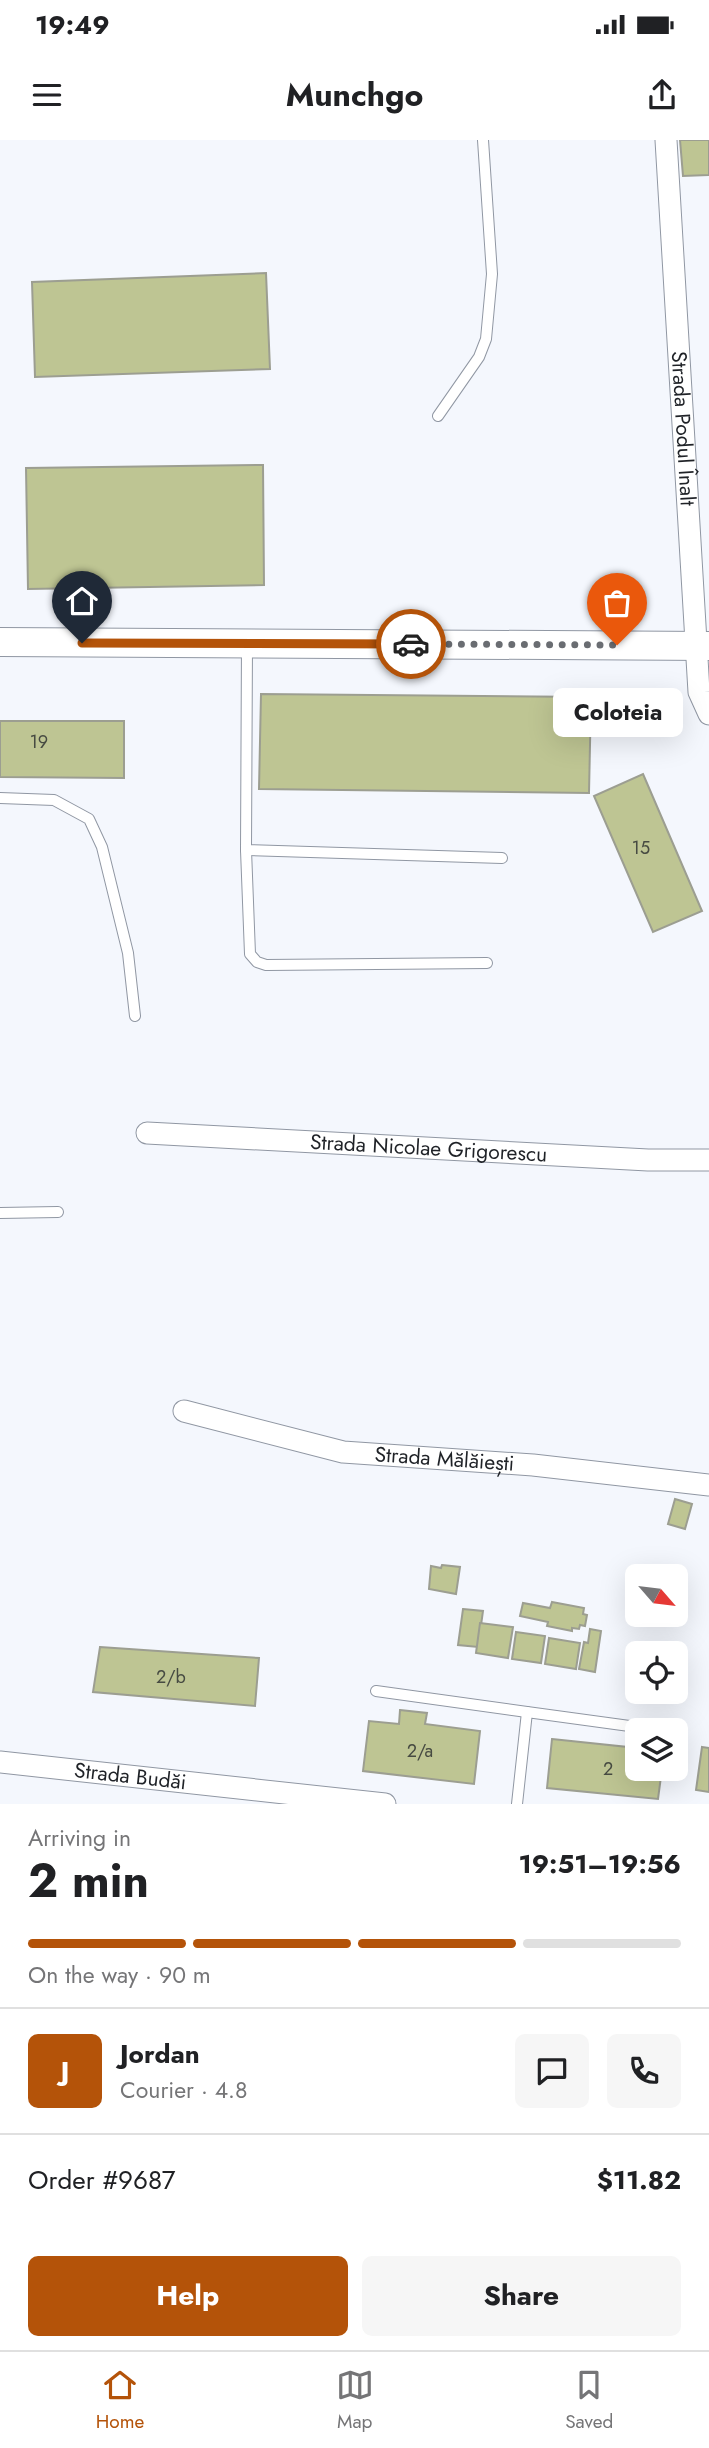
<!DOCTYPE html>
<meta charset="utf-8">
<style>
:root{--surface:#fff;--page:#f6f6f6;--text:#202124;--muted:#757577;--line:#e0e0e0;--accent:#b45309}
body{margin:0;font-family:Jost,sans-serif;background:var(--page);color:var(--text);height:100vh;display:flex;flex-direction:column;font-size:26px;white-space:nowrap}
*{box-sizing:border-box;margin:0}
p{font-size:23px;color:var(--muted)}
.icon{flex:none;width:38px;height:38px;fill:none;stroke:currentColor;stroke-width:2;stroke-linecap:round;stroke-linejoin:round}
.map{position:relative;height:1664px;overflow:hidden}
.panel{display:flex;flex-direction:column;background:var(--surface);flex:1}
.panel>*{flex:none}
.needle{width:46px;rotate:118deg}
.fabs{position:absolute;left:625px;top:1424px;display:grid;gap:14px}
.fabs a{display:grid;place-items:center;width:63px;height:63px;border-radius:10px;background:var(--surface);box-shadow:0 7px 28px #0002;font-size:35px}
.pin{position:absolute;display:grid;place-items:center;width:60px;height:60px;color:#fff;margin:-72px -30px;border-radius:50% 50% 50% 0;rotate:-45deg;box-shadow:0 0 7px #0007}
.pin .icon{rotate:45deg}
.courier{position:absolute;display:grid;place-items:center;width:70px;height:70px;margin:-35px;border:5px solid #b45309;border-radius:50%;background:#fff;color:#222;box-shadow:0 2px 9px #0007}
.bubble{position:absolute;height:49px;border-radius:10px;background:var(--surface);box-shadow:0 7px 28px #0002;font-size:23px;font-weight:700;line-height:49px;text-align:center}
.summary em{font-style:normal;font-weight:700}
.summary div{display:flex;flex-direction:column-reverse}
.summary{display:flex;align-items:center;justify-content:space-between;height:119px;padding:0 28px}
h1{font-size:46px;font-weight:700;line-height:52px}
.bar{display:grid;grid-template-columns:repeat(4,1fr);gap:10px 7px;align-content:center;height:84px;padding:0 28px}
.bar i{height:9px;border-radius:5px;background:var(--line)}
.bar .selected{background:var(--accent)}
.bar p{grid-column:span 4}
.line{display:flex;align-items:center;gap:18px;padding:0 28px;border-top:2px solid var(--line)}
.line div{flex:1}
.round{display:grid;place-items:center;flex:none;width:74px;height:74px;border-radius:10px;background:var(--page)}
.action{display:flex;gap:14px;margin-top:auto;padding:14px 28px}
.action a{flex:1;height:80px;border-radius:10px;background:var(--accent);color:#fff;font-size:28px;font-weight:700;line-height:80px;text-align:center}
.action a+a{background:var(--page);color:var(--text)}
.status{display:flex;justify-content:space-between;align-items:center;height:49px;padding:0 35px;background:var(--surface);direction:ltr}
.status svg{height:19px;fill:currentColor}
header{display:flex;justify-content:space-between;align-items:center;height:91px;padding:0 28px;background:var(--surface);font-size:32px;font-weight:700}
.tab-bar{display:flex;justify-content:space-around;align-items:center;height:98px;border-top:2px solid var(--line);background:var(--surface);font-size:19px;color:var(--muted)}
.tab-bar a{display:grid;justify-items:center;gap:4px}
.tab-bar .selected{color:var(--accent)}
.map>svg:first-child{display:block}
.building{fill:#bec593;stroke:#9c9e91;stroke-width:2}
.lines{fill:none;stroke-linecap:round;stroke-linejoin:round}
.service-casing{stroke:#9097a3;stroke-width:12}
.minor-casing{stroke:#9097a3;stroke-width:23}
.tertiary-casing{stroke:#9097a3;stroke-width:30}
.service{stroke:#fff;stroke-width:10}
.minor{stroke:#fff;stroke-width:21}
.tertiary{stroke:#fff;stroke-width:28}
.done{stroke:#6a6d72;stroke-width:7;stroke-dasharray:0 12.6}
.route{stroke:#b45309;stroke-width:9}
.labels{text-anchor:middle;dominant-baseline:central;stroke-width:6;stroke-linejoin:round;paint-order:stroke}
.number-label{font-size:18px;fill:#474b42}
.street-label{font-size:21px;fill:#1f2227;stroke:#fff}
</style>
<div class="status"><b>19:49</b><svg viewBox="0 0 49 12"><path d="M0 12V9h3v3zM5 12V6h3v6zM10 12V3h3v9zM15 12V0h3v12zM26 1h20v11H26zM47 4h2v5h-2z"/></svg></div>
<header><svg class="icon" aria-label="menu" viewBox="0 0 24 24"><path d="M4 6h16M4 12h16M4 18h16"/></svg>Munchgo<svg class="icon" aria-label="share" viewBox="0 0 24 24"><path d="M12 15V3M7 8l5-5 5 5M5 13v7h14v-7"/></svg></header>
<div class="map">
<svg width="709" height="1664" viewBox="0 0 709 1664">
<rect width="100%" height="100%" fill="#f4f7fd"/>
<g class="building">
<polygon points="680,0 709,0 709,35 683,36"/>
<polygon points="266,133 270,229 35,237 32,142"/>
<polygon points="263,325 264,445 28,449 26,328"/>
<polygon points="261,554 591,557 589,653 259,649"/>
<polygon points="0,581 124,581 124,638 0,637"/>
<polygon points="643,634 702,771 653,792 594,656"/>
<polygon points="675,1359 692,1364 685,1389 668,1384"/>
<polygon points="442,1425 460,1427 456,1454 429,1449 431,1426 441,1428"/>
<polygon points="552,1462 584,1468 583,1474 587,1475 585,1486 580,1485 579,1489 572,1488 572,1491 547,1486 548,1482 520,1476 523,1463 550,1468"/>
<polygon points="463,1469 483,1471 478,1507 458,1505"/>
<polygon points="480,1483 513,1487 508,1518 476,1513"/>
<polygon points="590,1489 601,1491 595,1532 579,1529 584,1502 588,1503"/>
<polygon points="516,1492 545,1496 541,1523 512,1519"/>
<polygon points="549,1498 580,1503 576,1529 545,1524"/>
<polygon points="100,1507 259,1518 255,1566 93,1552"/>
<polygon points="400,1570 427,1573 425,1584 480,1591 474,1644 363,1631 369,1581 399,1584"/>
<polygon points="552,1599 637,1608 637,1629 662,1629 658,1659 547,1648"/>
<polygon points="702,1607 709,1608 709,1652 696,1650"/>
</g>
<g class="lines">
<defs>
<g id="service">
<polyline points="438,276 479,217 486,199 492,134 483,0"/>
<polyline points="247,503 246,710 502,718"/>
<polyline points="0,658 54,660 89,679 102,707 128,813 135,876"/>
<polyline points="246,710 250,814 257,822 266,825 487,823"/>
<polyline points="0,1073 58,1072"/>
<polyline points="376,1551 527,1572"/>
<polyline points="676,1592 680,1593"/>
<polyline points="517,1664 527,1572 666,1591"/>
</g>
<g id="minor">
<path id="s1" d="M666,0l33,552 10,22"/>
<path id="s2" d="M147,993l501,27h61"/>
<path id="s3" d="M184,1271l159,41 190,13 176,20"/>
<path id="s4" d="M0,1622l385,42"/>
</g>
<polyline id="tertiary" points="0,502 709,506"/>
</defs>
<use href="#service" class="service-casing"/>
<use href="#minor" class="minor-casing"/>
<use href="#tertiary" class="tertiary-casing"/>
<use href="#service" class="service"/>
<use href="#minor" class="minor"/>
<use href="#tertiary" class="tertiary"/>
</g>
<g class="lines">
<polyline class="done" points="411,504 617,505"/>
<polyline class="route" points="82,503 411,504"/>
</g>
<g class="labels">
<g class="number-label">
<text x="39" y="602">19</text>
<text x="641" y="708">15</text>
<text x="171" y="1537">2/b</text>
<text x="420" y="1611">2/a</text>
<text x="608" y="1629">2</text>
</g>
<g class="street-label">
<text stroke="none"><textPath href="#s1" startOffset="289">Strada Podul Înalt</textPath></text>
<text stroke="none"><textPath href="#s2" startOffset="282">Strada Nicolae Grigorescu</textPath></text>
<text stroke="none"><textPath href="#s3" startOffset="266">Strada Mălăiești</textPath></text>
<text stroke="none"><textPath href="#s4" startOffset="131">Strada Budăi</textPath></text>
</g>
</g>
</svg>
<div class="fabs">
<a><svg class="needle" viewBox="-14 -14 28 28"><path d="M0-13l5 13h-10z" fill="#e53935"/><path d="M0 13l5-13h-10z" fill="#757577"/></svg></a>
<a><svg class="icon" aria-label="locate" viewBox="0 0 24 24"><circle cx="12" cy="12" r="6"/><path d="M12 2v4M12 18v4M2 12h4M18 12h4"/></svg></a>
<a><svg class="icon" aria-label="layers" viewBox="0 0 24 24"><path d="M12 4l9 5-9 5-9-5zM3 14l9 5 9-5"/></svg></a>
</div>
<div class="pin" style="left:617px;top:505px;background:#ea580c"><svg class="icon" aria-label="bag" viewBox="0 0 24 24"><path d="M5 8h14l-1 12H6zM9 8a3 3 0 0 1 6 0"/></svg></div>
<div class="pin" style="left:82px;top:503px;background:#1f2937"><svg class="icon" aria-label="home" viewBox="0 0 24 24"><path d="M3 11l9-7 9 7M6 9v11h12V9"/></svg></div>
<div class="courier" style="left:411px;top:504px"><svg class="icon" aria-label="car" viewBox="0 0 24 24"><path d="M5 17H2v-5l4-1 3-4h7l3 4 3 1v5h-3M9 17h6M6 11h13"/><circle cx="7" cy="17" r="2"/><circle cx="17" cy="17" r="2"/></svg></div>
<div class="bubble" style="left:553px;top:548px;width:130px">Coloteia</div>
</div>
<section class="panel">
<div class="summary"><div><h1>2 min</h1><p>Arriving in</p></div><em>19:51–19:56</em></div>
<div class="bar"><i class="selected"></i><i class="selected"></i><i class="selected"></i><i></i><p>On the way · 90 m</p></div>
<div class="line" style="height:126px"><b class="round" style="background:var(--accent);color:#fff">J</b><div><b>Jordan</b><p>Courier · 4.8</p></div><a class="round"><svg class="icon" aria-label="chat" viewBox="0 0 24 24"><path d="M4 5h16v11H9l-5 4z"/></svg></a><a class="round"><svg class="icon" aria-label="phone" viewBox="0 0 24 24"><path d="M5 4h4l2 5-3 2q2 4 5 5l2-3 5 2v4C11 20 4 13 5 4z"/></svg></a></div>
<div class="line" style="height:91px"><div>Order #9687</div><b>$11.82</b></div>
<div class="action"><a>Help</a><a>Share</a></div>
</section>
<nav class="tab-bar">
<a class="selected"><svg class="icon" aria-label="home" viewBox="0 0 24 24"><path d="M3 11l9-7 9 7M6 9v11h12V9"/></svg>Home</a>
<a><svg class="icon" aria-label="map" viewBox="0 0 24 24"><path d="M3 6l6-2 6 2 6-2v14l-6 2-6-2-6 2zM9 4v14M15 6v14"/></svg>Map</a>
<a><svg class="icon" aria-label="saved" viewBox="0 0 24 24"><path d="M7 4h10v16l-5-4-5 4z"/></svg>Saved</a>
</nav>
